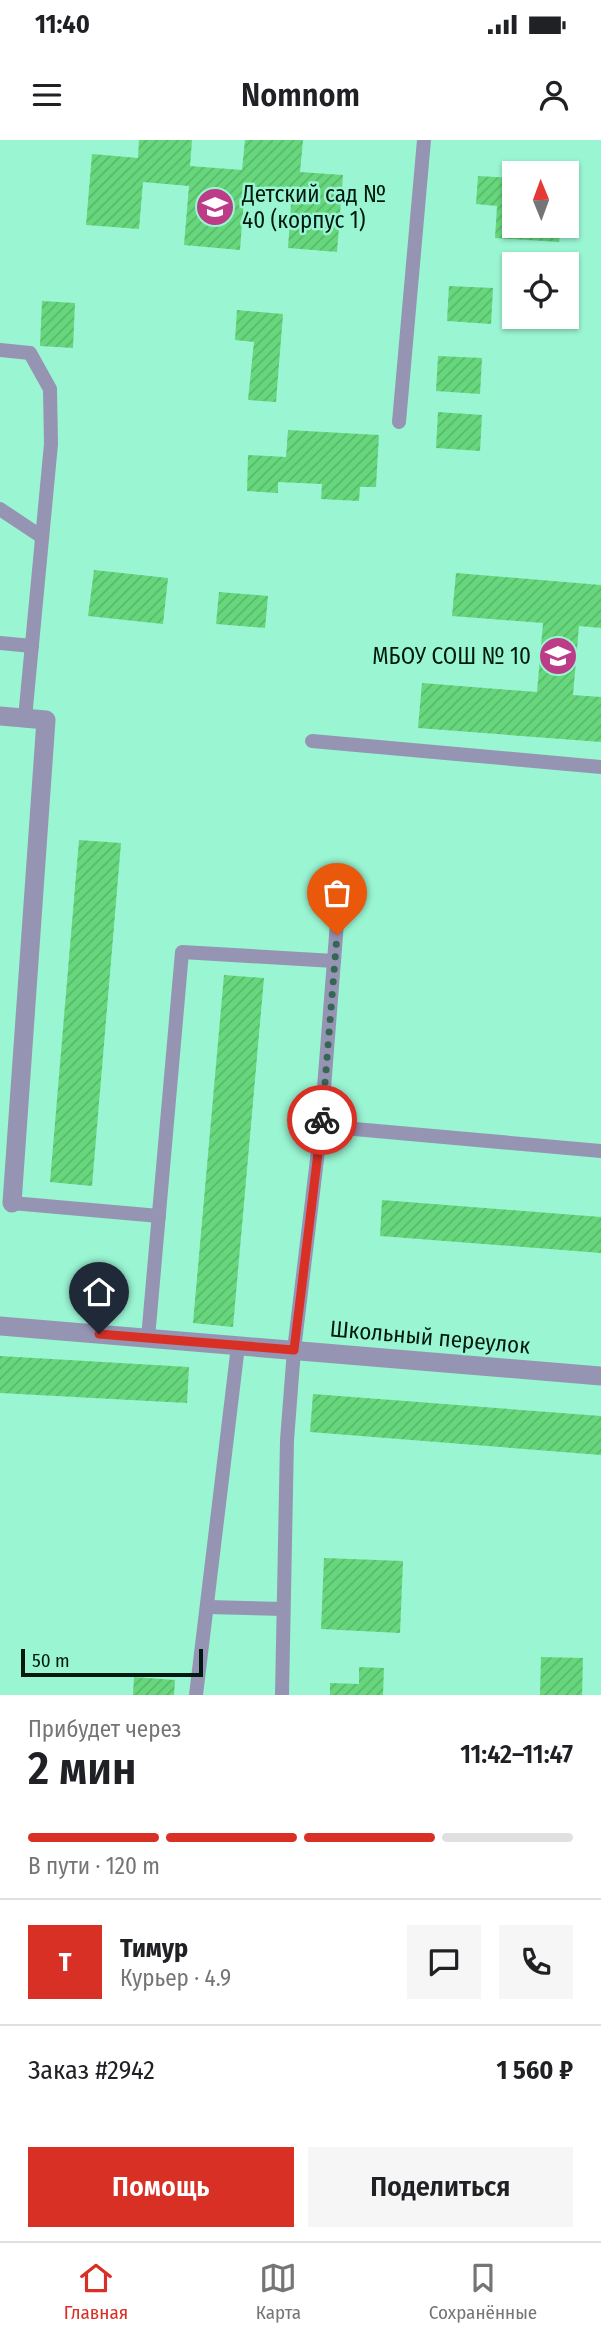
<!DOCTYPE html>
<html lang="ru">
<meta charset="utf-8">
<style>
:root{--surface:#fff;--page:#f6f6f6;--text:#202124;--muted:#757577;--line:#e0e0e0;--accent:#d93025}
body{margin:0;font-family:"Fira Sans Condensed",sans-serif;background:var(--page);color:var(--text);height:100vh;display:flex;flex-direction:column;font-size:26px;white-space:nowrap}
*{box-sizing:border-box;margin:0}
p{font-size:23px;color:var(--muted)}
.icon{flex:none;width:38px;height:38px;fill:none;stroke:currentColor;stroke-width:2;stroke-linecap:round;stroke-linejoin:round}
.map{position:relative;height:1555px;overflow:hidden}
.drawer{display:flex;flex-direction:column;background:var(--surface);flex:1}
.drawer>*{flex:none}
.needle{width:46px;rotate:359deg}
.tools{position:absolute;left:502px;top:21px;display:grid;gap:14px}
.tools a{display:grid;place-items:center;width:77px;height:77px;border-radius:0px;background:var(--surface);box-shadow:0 2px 5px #0004;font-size:35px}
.scale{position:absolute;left:21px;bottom:18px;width:182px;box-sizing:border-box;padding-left:7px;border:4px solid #001a11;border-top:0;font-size:19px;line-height:24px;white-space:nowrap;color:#001a11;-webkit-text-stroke:5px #9af5d3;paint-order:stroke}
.pin{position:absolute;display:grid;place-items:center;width:60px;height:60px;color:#fff;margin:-72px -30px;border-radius:50% 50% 50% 0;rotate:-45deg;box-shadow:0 0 7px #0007}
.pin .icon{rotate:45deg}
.courier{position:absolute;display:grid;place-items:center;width:70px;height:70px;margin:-35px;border:5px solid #d93025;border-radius:50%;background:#fff;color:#222;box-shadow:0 2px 9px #0007}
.summary em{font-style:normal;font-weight:600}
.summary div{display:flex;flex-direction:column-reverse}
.summary{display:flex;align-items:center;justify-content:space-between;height:119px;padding:0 28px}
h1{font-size:46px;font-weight:600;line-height:52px}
.bar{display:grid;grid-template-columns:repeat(4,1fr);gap:10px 7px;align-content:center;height:84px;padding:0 28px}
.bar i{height:9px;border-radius:5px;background:var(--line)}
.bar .current{background:var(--accent)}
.bar p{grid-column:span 4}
.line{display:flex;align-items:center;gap:18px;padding:0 28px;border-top:2px solid var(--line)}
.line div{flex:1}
.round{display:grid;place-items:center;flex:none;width:74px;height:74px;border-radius:0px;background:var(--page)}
.action{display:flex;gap:14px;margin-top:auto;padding:14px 28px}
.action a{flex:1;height:80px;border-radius:0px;background:var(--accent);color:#fff;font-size:28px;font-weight:600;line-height:80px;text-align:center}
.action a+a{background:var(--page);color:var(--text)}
.status{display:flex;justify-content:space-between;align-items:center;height:49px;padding:0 35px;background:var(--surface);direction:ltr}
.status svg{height:19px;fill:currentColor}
header{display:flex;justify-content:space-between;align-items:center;height:91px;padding:0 28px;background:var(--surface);font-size:32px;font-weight:600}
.tab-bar{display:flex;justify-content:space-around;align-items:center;height:98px;border-top:2px solid var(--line);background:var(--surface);font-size:19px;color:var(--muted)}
.tab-bar a{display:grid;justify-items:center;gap:4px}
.tab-bar .current{color:var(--accent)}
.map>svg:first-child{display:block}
.building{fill:url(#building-hatch)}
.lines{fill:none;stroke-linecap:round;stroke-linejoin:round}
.service{stroke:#9694b3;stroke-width:14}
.minor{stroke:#9694b3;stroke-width:19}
.done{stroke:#366755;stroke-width:7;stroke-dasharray:0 12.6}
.route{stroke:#d93025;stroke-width:9}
.labels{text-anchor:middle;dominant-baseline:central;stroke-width:5;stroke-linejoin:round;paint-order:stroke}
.poi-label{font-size:23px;fill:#001a11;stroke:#9af5d3;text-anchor:start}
.street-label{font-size:23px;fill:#001a11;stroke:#9af5d3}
</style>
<div class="status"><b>11:40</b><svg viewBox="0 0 49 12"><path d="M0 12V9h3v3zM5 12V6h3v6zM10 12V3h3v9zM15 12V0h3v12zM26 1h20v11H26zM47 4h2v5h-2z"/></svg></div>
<header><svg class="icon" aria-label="menu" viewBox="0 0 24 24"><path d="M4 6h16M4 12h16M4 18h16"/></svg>Nomnom<svg class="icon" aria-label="person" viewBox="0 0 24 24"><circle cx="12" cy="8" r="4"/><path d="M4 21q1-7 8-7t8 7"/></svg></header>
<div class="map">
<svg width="601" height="1555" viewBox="0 0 601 1555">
<defs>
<pattern id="building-hatch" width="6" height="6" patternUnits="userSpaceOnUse" patternTransform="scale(1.75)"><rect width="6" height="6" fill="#67d77d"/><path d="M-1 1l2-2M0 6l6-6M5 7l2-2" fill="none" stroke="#58b86b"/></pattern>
</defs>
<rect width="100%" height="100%" fill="#9af5d3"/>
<g class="building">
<polygon points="139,0 192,0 190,26 242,30 245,0 303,0 300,32 343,35 337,112 288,108 292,50 245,46 240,110 184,105 189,46 143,42 139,89 86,85 92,14 138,18"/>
<polygon points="478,36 514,38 514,86 561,86 559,102 495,98 497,66 476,64"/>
<polygon points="449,146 493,148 491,184 447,181"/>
<polygon points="42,161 75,163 73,208 40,206"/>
<polygon points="237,170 283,174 276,262 248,260 254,202 235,200"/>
<polygon points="438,216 482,218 480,254 436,251"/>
<polygon points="438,272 482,275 480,311 436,308"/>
<polygon points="288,290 379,295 376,347 360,347 359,361 321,359 322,344 278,342 278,353 247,351 248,315 286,317"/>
<polygon points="94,430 168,438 163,484 88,476"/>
<polygon points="456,433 601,445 601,488 579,486 573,555 601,557 601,602 418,588 422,543 537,552 543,483 452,476"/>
<polygon points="219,452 268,456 265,488 216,484"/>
<polygon points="79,700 121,703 92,1046 50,1042"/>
<polygon points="224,835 264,838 233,1187 193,1183"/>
<polygon points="382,1060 601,1077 601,1113 380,1096"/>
<polygon points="0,1216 189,1227 187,1263 0,1253"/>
<polygon points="313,1254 601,1276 601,1315 310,1292"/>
<polygon points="324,1418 403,1421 400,1493 321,1489"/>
<polygon points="541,1517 583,1518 582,1555 540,1555"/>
<polygon points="359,1527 384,1528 383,1555 330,1555 330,1543 359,1544"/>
<polygon points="134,1537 175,1540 174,1555 133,1555"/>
</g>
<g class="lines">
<g class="service">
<polyline points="0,210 30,213 50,249 51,304 25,578"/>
<polyline points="399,282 424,0"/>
<polyline points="0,369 42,397"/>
<polyline points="0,503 32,506"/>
<polyline points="312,601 601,627"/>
<polyline points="321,986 601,1011"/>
<polyline points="12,1063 159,1076"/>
<polyline points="148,1198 182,812 334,821"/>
<polyline points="208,1467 283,1469"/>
<polyline points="196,1555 238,1206"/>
<polyline points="282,1555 287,1300 294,1210 321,986 338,770"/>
</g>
<g class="minor">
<polyline points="0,576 46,580 12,1063"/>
<polyline points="0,1186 601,1236"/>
</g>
</g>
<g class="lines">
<polyline class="done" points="322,980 337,795"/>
<polyline class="route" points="99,1194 294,1210 322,980"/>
</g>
<defs>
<symbol id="school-disc" viewBox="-11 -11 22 22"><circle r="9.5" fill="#bc3c87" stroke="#9af5d3"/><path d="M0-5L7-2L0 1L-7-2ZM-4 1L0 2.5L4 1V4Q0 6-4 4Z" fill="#fff"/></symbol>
</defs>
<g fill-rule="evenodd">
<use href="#school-disc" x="193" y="45" width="44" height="44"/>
<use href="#school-disc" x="536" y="494" width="44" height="44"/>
</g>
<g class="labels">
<g class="poi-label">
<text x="242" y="54">Детский сад №<tspan x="242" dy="26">40 (корпус 1)</tspan></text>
<text x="531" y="516" text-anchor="end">МБОУ СОШ № 10</text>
</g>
<g class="street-label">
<text transform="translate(430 1197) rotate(5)">Школьный переулок</text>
</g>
</g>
</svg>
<div class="tools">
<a><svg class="needle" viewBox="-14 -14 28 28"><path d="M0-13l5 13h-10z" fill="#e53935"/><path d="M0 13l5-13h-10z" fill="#757577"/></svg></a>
<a><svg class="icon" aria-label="locate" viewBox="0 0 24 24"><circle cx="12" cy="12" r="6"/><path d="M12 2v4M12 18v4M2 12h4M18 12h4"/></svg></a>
</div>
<div class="scale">50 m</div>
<div class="pin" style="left:337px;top:795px;background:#ea580c"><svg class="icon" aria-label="bag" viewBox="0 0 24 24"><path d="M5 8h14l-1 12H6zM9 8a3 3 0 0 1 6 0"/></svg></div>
<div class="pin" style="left:99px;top:1194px;background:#1f2937"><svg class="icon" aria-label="home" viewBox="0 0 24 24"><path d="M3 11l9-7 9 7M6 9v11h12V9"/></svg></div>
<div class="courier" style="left:322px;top:980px"><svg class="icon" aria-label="bike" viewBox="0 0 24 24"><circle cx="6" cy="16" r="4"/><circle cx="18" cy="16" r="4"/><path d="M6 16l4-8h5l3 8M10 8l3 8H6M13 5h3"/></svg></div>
</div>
<section class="drawer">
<div class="summary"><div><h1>2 мин</h1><p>Прибудет через</p></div><em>11:42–11:47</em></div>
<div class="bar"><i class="current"></i><i class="current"></i><i class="current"></i><i></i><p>В пути · 120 m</p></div>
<div class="line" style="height:126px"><b class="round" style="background:var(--accent);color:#fff">Т</b><div><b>Тимур</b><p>Курьер · 4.9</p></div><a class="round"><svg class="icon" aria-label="chat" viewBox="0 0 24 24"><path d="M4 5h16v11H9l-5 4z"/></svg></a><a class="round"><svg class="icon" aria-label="phone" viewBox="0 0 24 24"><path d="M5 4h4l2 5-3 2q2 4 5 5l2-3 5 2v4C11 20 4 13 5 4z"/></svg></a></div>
<div class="line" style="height:91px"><div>Заказ #2942</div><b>1 560 ₽</b></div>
<div class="action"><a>Помощь</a><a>Поделиться</a></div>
</section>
<nav class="tab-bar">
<a class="current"><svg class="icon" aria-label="home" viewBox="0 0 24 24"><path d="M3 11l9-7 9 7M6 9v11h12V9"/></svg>Главная</a>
<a><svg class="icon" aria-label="map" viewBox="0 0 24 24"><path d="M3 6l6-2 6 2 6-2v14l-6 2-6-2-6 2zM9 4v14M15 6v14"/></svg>Карта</a>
<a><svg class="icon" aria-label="saved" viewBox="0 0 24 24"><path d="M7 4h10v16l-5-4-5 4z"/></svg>Сохранённые</a>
</nav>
